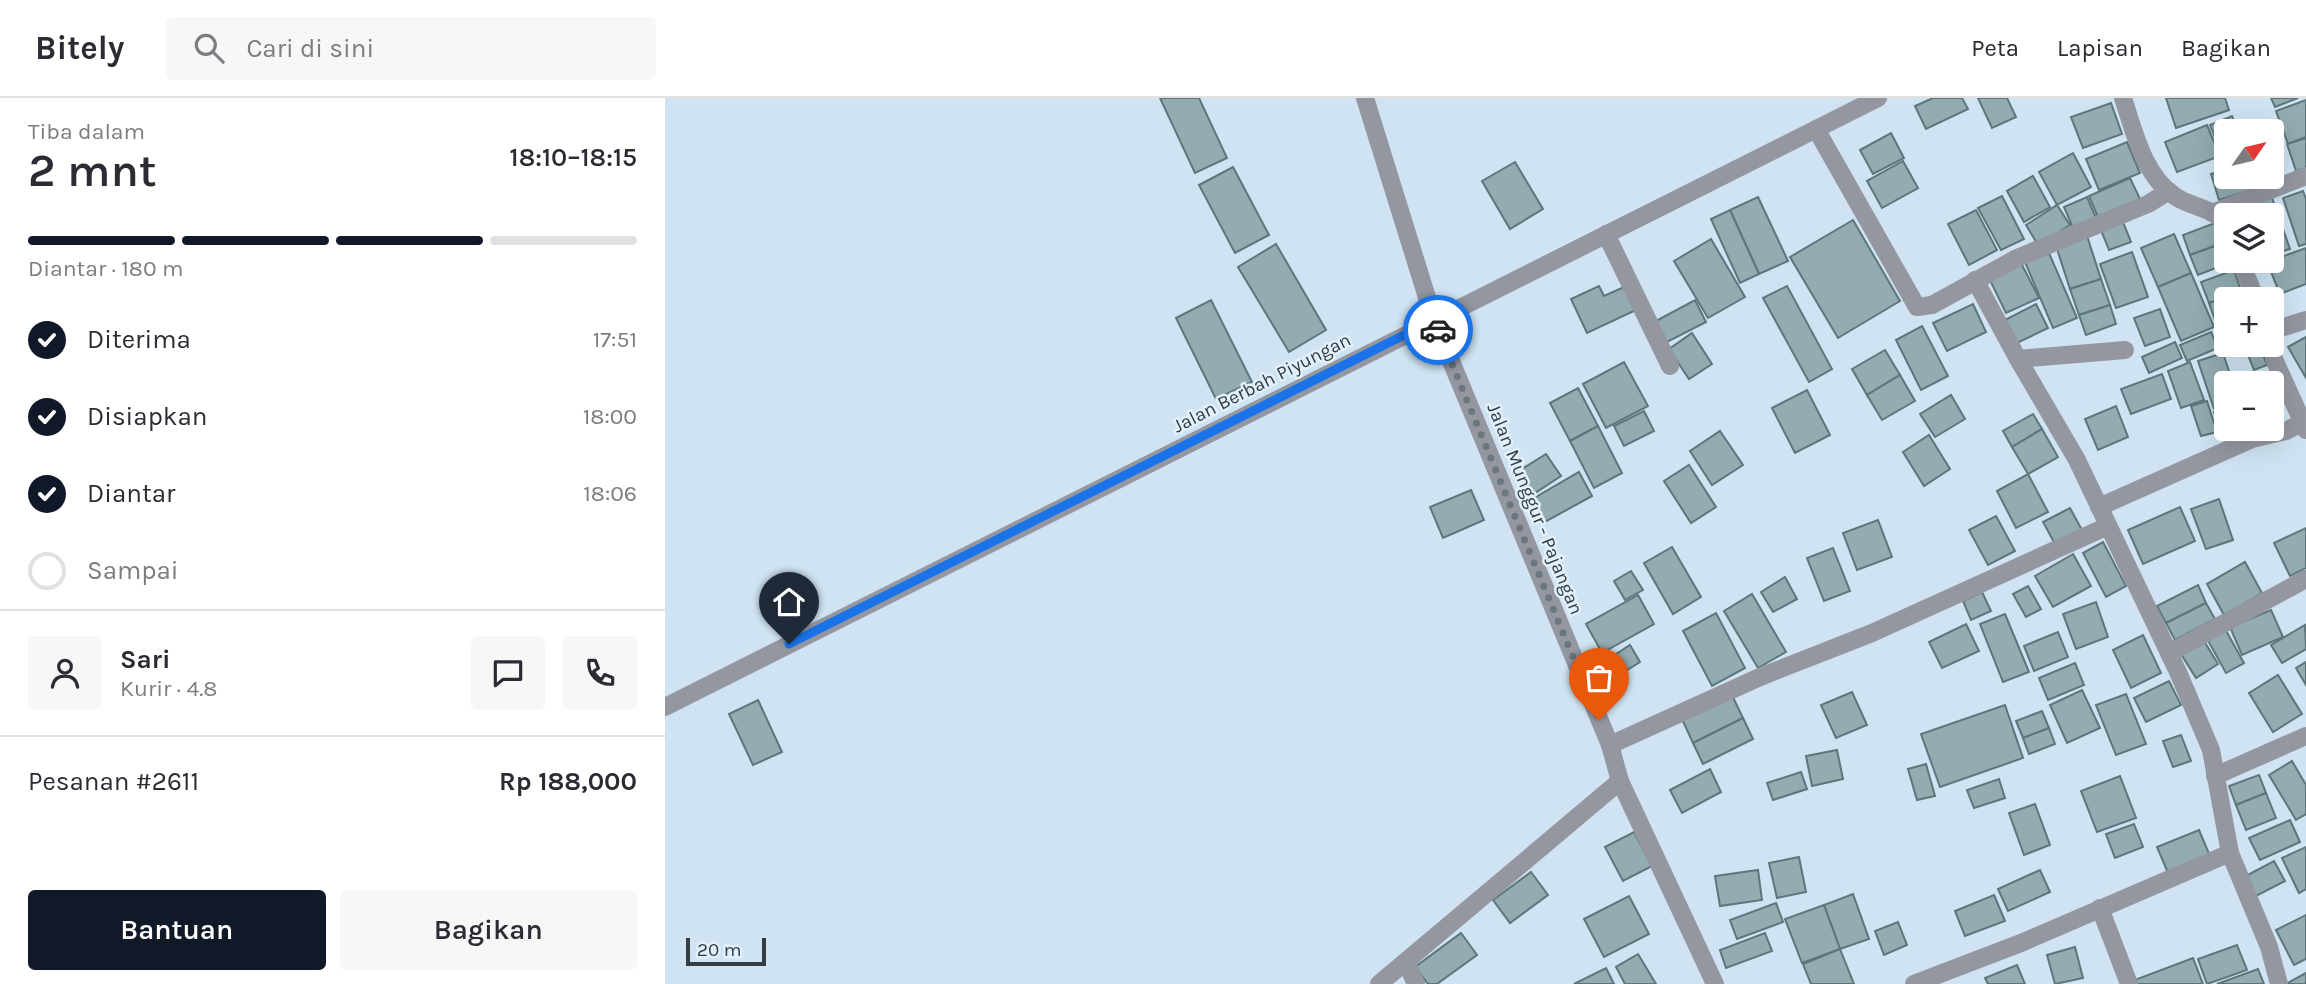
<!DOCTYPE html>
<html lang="id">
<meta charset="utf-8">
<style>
:root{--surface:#fff;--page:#f7f7f7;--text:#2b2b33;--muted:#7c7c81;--line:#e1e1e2;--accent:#111827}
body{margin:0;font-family:Karla,sans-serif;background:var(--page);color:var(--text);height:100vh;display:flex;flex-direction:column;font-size:26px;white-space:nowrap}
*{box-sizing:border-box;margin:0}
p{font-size:23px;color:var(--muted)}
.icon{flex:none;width:38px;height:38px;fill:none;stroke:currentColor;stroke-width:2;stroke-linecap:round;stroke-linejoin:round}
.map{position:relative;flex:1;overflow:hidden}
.drawer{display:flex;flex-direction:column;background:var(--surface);width:665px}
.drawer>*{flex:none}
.needle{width:46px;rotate:56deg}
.tools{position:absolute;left:1549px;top:21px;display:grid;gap:14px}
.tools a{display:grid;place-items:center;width:70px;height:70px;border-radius:7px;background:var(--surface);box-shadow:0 7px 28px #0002;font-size:35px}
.scale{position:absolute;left:21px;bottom:18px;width:80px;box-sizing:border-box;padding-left:7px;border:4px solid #343c42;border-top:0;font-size:19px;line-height:24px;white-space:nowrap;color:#343c42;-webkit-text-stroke:5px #e0f0fc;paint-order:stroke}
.pin{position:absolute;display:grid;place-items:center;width:60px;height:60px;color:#fff;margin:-72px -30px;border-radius:50% 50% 50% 0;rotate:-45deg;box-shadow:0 0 7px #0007}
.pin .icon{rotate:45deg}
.courier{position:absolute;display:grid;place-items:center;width:70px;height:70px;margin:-35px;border:5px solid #1a73e8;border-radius:50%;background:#fff;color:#222;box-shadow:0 2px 9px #0007}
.headline em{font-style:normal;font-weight:600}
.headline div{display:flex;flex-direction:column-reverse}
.headline{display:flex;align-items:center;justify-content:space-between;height:119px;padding:0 28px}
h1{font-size:46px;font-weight:600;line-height:52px}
.bar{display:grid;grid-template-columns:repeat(4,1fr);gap:10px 7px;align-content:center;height:84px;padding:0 28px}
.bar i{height:9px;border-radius:5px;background:var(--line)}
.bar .current{background:var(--accent)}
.bar p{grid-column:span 4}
.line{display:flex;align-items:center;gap:18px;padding:0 28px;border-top:2px solid var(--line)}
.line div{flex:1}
.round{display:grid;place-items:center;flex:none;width:74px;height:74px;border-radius:7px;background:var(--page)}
ol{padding:0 28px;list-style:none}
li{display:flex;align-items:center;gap:21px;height:77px}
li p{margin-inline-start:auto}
li .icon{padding:7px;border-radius:50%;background:var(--accent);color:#fff;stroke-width:4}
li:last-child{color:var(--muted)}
li i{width:38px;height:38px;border:4px solid var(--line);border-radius:50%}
.button{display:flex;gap:14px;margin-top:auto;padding:14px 28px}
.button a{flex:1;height:80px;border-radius:7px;background:var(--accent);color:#fff;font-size:28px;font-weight:600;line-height:80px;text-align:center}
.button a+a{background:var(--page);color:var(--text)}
header{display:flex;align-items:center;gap:42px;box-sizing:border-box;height:98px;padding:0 35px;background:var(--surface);border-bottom:2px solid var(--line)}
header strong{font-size:33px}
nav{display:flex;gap:38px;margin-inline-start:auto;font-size:24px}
.search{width:490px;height:63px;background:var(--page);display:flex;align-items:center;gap:18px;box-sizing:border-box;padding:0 24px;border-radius:7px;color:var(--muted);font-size:26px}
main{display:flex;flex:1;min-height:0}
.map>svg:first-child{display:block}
.building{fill:#92acb1;stroke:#5d767b;stroke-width:2}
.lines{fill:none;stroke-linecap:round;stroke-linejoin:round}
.minor{stroke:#9497a0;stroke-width:18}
.done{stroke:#6a7680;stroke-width:7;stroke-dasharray:0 12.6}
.route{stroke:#1a73e8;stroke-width:9}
.labels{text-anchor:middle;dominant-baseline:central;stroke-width:5;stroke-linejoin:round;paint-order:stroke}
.street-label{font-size:19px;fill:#343c42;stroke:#e0f0fc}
</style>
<header>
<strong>Bitely</strong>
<div class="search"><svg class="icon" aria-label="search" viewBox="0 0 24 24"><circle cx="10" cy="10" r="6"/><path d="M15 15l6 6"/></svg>Cari di sini</div>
<nav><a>Peta</a><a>Lapisan</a><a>Bagikan</a></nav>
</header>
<main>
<section class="drawer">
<div class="headline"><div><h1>2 mnt</h1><p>Tiba dalam</p></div><em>18:10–18:15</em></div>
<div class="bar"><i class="current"></i><i class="current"></i><i class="current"></i><i></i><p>Diantar · 180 m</p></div>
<ol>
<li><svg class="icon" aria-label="check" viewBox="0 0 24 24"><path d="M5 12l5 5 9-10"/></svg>Diterima<p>17:51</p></li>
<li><svg class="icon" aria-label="check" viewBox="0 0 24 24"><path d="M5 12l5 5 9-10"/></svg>Disiapkan<p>18:00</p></li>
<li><svg class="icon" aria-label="check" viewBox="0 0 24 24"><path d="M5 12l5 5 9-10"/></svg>Diantar<p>18:06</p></li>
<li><i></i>Sampai</li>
</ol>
<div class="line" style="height:126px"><a class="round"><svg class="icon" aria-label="person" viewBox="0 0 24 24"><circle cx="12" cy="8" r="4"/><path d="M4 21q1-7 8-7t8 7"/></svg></a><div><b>Sari</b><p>Kurir · 4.8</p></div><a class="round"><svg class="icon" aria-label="chat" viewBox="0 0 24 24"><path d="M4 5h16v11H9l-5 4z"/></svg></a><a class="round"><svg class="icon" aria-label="phone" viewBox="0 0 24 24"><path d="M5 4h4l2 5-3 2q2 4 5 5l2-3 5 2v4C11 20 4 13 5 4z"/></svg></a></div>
<div class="line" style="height:91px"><div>Pesanan #2611</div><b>Rp 188,000</b></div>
<div class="button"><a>Bantuan</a><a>Bagikan</a></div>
</section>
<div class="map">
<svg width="1641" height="886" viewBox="0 0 1641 886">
<rect width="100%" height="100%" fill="#cfe3f2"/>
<g class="building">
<polygon points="495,0 534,0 562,60 530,75"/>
<polygon points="1268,0 1297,0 1303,11 1261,31 1250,8"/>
<polygon points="1313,0 1342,0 1351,19 1327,30"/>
<polygon points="1501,0 1560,0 1564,12 1511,30"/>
<polygon points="1606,0 1633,0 1610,9"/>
<polygon points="1641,2 1641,39 1623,46 1611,13"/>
<polygon points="1446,5 1457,36 1418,50 1406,19"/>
<polygon points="1567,18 1573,33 1561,33 1561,56 1558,58 1545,27"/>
<polygon points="1542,27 1555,58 1512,74 1500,44"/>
<polygon points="1226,35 1239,60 1208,76 1195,52"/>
<polygon points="1641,40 1641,70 1631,73 1622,46"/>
<polygon points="1462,44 1475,75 1434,92 1421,61"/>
<polygon points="1408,55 1426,89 1392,107 1374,74"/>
<polygon points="1238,63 1253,90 1217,110 1202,83"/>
<polygon points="850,64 878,111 845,131 817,83"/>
<polygon points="568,69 604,137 570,155 534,87"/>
<polygon points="1561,71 1561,79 1599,79 1602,87 1554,102 1546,76"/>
<polygon points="1368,78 1385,109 1359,124 1342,93"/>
<polygon points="1465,80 1475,101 1433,119 1424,98"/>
<polygon points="1638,93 1641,101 1641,146 1634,148 1618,100"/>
<polygon points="1606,97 1625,151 1606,157 1606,117 1567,117 1565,111"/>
<polygon points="1337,98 1359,141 1336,152 1313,110"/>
<polygon points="1093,99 1123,163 1094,176 1065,112"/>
<polygon points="1422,99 1431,120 1408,130 1399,109"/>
<polygon points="1392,107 1405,127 1373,147 1361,127"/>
<polygon points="1065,112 1094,176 1075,185 1046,121"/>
<polygon points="1311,112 1332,152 1304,167 1283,126"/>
<polygon points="1188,122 1235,203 1173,240 1125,159"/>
<polygon points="1458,124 1466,144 1444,152 1436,132"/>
<polygon points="1550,125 1558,145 1525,157 1518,137"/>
<polygon points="1509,136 1526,175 1493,189 1476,150"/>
<polygon points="1422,138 1436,181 1405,191 1391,148"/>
<polygon points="1046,141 1080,199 1043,220 1009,163"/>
<polygon points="1558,145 1561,163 1566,164 1533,177 1525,157"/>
<polygon points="611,146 661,232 624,254 573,169"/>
<polygon points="1641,150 1641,186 1615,196 1602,164"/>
<polygon points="1467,154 1483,199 1451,210 1435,166"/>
<polygon points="1384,155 1412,220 1388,230 1360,164"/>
<polygon points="1356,165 1374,200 1341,215 1324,180"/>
<polygon points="1569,172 1576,193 1544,205 1536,184"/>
<polygon points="1526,175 1549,229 1516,243 1493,189"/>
<polygon points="1436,181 1445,207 1414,217 1405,191"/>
<polygon points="934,188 939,198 959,189 971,212 922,235 906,201"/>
<polygon points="1122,188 1167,271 1144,284 1098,200"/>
<polygon points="1576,193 1579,201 1561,201 1561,225 1552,228 1544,205"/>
<polygon points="546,202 587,284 551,301 511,220"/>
<polygon points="1030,202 1041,224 1002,244 991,223"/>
<polygon points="1308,206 1321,234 1282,253 1268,225"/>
<polygon points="1371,206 1383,230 1350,246 1338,223"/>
<polygon points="1445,207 1451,226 1421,237 1414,217"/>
<polygon points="1495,211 1505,239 1480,248 1469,220"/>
<polygon points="1257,228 1283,278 1256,292 1231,242"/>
<polygon points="1546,234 1553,250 1522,263 1515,247"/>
<polygon points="1027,235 1047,266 1024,281 1004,251"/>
<polygon points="1641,239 1641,280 1623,249"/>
<polygon points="1510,244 1517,260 1484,275 1477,259"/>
<polygon points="1579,247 1594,247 1602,267 1589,272"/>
<polygon points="1220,252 1235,277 1202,297 1187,271"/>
<polygon points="1558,255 1568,285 1561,285 1561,307 1549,311 1533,263"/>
<polygon points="959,264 983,308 941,330 918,286"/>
<polygon points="1525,264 1539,302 1516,310 1503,273"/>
<polygon points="1497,276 1506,301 1466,316 1456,291"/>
<polygon points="1235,277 1250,303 1217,322 1202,297"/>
<polygon points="913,290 933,328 905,343 885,305"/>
<polygon points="1142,292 1165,337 1130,355 1107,310"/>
<polygon points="1286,297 1300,321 1270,339 1255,316"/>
<polygon points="1542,303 1552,334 1536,338 1526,308"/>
<polygon points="1451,308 1463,339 1433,352 1420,321"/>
<polygon points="1561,310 1561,331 1575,331 1576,334 1557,340 1549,314"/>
<polygon points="979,313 989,333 959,348 949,328"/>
<polygon points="1368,316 1377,331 1347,349 1338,333"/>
<polygon points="933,328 957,375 929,390 905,343"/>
<polygon points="1377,331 1393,359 1363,376 1347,349"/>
<polygon points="1055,333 1078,367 1047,387 1025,353"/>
<polygon points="1264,337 1285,371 1259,388 1238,354"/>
<polygon points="881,356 896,378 864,399 849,376"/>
<polygon points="1024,367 1051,409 1026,425 999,383"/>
<polygon points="914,374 927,398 878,425 864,403"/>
<polygon points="1363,376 1383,414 1351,430 1332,393"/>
<polygon points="806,392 819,422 778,440 765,409"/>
<polygon points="1554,401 1568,442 1541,451 1526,411"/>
<polygon points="1515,409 1530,443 1478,466 1463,432"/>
<polygon points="1405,410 1417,432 1390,446 1378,424"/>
<polygon points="1331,418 1350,453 1323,467 1304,432"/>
<polygon points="1213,422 1227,459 1192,472 1178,435"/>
<polygon points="1641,430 1641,470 1625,478 1609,445"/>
<polygon points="1438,444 1461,488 1441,499 1418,455"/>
<polygon points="1007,449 1036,499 1008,516 979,465"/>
<polygon points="1168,450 1185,493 1159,503 1142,460"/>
<polygon points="1408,456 1426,488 1388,509 1370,478"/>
<polygon points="1580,464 1597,495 1559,517 1542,486"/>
<polygon points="966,473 978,492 960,502 949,483"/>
<polygon points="1120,479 1132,501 1108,514 1096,494"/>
<polygon points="1533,487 1541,505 1501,525 1492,508"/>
<polygon points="1363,488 1376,511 1361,519 1348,496"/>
<polygon points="1317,494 1326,513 1306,522 1298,503"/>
<polygon points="1087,496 1121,554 1093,570 1059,513"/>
<polygon points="973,497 989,526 937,555 921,526"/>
<polygon points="1431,504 1443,539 1411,551 1398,516"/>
<polygon points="1541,505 1550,521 1510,542 1501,525"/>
<polygon points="1606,512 1618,539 1577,557 1565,529"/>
<polygon points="1051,515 1080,570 1047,588 1018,533"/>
<polygon points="1340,516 1364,574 1338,584 1315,526"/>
<polygon points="1301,526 1314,553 1277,570 1264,544"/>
<polygon points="1640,527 1641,551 1617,565 1606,547"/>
<polygon points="1559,529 1579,565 1561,575 1541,539"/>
<polygon points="1393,534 1403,559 1369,573 1359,548"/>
<polygon points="1478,537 1496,575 1466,590 1448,552"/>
<polygon points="1539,543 1553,566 1531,580 1516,556"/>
<polygon points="965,547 975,564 953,578 942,562"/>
<polygon points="1641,564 1641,587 1631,570"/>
<polygon points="1410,565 1419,587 1383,602 1374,580"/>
<polygon points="1613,577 1637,616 1608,634 1584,595"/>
<polygon points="1504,583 1516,607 1481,624 1469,600"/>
<polygon points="1417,592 1435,630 1402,645 1385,607"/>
<polygon points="1065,593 1078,620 1028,645 1015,617"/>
<polygon points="1187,594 1202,627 1171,640 1156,607"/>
<polygon points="1461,596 1481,646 1451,657 1431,607"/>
<polygon points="93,602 117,654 88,667 64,616"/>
<polygon points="1340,607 1358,660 1275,689 1256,636"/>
<polygon points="1377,613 1384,630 1358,640 1351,623"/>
<polygon points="1078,620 1088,641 1038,666 1028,645"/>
<polygon points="1384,630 1390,646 1364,656 1358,640"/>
<polygon points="1516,637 1526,663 1508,669 1498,643"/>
<polygon points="1172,652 1178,681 1147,688 1141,658"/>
<polygon points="1627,663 1641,687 1641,716 1631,722 1604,677"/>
<polygon points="1261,666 1270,698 1252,702 1243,671"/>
<polygon points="1045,671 1056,694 1017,715 1005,692"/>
<polygon points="1136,674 1142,691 1108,702 1102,685"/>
<polygon points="1594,677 1601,695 1571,707 1564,688"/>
<polygon points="1455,678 1471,720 1432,734 1416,693"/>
<polygon points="1334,681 1340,700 1309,710 1302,692"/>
<polygon points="1601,695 1611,720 1581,732 1571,707"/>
<polygon points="1370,706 1385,747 1359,757 1344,715"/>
<polygon points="1625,722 1635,744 1595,762 1584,740"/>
<polygon points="1469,726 1478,749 1450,760 1441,736"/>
<polygon points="1534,732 1545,758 1503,775 1492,749"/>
<polygon points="969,734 987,768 958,783 940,749"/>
<polygon points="1641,749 1641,791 1634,795 1617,760"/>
<polygon points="1134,759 1141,794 1112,800 1104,765"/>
<polygon points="1609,763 1620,783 1591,798 1579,779"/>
<polygon points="1093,772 1097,802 1055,808 1050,778"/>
<polygon points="1375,772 1385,794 1343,813 1333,791"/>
<polygon points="866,774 883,797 845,825 828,802"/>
<polygon points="1188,796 1204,841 1175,851 1159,807"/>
<polygon points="1329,797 1340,823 1300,838 1290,813"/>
<polygon points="964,798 984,836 939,859 919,821"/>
<polygon points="1111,805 1118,824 1072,841 1065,822"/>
<polygon points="1159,807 1175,851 1137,865 1120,821"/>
<polygon points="1641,817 1641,861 1629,867 1611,832"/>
<polygon points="1233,824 1242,847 1219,857 1210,833"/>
<polygon points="796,835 812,857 772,886 763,886 750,869"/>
<polygon points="1100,835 1107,853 1061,870 1055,852"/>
<polygon points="1572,847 1582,872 1542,886 1533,861"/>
<polygon points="1410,849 1418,880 1390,886 1382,857"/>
<polygon points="1175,851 1189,886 1146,886 1138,866"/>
<polygon points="973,856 991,886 960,886 951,869"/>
<polygon points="1528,860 1538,886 1468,886 1467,883"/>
<polygon points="1352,867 1360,886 1323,886 1320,880"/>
<polygon points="941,870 949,886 909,886"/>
<polygon points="1593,871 1599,886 1552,886"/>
<polygon points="1641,875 1641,886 1621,886"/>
</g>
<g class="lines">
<g class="minor">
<polyline points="700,0 769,222 945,647 955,683 1050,886"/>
<path d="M1458,0c11,33 21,79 53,99 17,11 40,10 50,30"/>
<polyline points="1151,31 1252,209 1267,207 1352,160 1483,106 1504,93"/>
<polyline points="1547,115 1641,78"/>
<polyline points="941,136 1005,268"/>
<polyline points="1575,163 1591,201"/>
<polyline points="1310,182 1353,261 1412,362 1513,574 1546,652 1565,755 1604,849 1614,886"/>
<polyline points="1606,233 1641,222"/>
<polyline points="1353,261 1460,252"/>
<polyline points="1609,261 1641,332"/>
<polyline points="1434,409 1587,341 1621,333 1636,325"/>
<polyline points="1504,555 1641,481"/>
<polyline points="0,609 1213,0"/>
<polyline points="945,647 1095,579 1207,535 1443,428"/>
<polyline points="1550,678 1641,638"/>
<polyline points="1435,810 1464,886"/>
<polyline points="741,864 751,886"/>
<polyline points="714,886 955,683"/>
<polyline points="1249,886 1356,845 1565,755"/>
</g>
</g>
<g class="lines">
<polyline class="done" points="773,232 934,622"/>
<polyline class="route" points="124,546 769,222 773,232"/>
</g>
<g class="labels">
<g class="street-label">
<text transform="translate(597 285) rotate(-27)">Jalan Berbah Piyungan</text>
<text transform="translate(870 411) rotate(68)">Jalan Munggur - Pajangan</text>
</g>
</g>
</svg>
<div class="tools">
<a><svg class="needle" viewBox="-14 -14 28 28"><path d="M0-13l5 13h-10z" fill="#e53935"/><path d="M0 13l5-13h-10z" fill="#7c7c81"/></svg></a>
<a><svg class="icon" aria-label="layers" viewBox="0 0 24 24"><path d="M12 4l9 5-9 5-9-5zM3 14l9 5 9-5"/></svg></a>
<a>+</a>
<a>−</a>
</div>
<div class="scale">20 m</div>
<div class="pin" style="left:934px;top:622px;background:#ea580c"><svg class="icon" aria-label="bag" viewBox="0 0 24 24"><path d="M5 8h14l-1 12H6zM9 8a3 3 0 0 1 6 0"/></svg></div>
<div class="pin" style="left:124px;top:546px;background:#1f2937"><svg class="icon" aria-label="home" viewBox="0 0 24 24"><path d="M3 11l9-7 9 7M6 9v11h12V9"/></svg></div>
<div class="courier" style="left:773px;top:232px"><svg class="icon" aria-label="car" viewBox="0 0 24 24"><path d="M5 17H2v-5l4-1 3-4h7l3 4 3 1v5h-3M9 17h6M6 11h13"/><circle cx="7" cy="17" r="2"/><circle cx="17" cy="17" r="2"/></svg></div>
</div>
</main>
